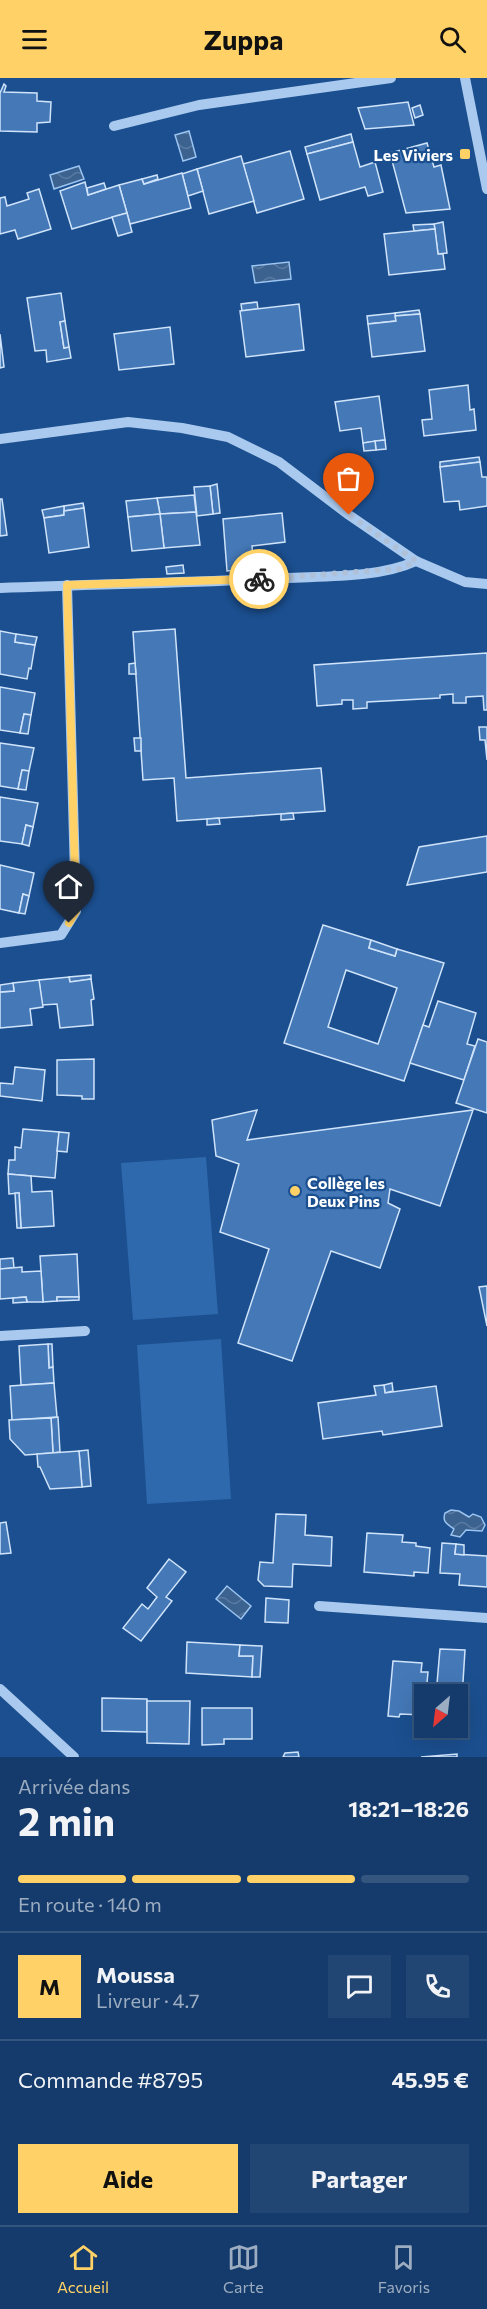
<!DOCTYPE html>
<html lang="fr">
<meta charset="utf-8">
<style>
:root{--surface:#143b6b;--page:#214673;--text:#f1f3f6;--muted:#9dadc1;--line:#33557e;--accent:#ffd166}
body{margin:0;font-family:Commissioner,sans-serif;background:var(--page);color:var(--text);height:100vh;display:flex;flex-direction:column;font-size:22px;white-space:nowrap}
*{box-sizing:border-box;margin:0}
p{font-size:20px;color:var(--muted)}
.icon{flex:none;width:33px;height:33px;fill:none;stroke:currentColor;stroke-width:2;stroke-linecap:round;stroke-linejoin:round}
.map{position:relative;height:1679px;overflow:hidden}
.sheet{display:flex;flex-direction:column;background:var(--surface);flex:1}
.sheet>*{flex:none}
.needle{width:39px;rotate:208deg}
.controls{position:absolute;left:414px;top:1606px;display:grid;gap:12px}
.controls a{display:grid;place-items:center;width:54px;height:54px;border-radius:0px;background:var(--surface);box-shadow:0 6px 24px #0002,0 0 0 2px var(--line);font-size:30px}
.pin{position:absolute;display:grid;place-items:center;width:51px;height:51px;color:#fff;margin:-62px -26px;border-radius:50% 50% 50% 0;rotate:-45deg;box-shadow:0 0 6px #0007}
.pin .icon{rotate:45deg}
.courier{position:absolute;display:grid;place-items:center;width:60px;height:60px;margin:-30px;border:4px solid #ffd166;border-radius:50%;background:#fff;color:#222;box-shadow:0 2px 8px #0007}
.headline em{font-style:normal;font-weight:700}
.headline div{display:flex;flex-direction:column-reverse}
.headline{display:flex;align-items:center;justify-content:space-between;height:102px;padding:0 18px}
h1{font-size:39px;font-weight:700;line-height:45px}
.bar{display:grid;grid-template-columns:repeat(4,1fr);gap:9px 6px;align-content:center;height:72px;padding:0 18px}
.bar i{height:8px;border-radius:4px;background:var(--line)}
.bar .current{background:var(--accent)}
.bar p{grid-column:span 4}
.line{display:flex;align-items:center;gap:15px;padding:0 18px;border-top:2px solid var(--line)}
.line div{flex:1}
.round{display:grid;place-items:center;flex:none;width:63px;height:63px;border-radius:0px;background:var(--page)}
.action{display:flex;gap:12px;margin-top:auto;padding:12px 18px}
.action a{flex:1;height:69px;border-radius:0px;background:var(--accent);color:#111;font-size:24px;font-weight:700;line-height:69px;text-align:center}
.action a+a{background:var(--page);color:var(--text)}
header{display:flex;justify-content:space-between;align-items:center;height:78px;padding:0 18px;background:var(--accent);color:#111;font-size:27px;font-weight:700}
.tab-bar{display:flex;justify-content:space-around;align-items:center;height:84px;border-top:2px solid var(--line);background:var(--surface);font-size:16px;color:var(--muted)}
.tab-bar a{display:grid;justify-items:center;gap:3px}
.tab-bar .current{color:var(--accent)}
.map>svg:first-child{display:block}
.garden{fill:#2e69ad}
.water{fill:url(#water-waves);stroke:#9cc4f0;stroke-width:1.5}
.building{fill:#4478b7;stroke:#cfe3fa;stroke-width:1.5;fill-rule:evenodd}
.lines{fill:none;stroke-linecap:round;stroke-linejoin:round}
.minor{stroke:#a9c9ee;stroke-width:10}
.done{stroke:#afc1d8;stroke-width:6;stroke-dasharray:0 10.8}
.route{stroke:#ffd166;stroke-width:8}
.poi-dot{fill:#ffd166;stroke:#1b4f8f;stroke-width:2}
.labels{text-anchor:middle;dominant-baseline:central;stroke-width:4.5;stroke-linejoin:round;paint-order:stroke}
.poi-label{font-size:16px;font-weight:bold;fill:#fff;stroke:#1b4f8f;text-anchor:end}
</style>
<header><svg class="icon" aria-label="menu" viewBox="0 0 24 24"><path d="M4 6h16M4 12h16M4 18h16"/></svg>Zuppa<svg class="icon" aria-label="search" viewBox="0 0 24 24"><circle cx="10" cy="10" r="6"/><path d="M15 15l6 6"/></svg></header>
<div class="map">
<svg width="487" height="1679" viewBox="0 0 487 1679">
<defs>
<pattern id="water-waves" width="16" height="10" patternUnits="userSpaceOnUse" patternTransform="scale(1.5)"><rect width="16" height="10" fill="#3c6290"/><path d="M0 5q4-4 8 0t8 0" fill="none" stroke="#597aa1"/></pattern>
</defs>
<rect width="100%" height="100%" fill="#1b4f8f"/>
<g class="garden">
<polygon points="206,1079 218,1236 133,1242 121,1085"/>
<polygon points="221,1261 231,1421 147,1426 137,1267"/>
</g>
<g class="water">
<polygon points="189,53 196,79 183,83 175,57"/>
<polygon points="79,88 84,101 54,111 50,97"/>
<polygon points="289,184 291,201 255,205 252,188"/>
<path d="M451,1432l8,1 10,6 4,-3 8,3 4,8 -3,6 -16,-1 -6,7 -9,-2 3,-6c-7,-5 -12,-7 -9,-16z"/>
<polygon points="227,1508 251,1528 241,1541 216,1521"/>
</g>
<g class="building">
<polygon points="4,6 6,8 4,14 37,15 37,23 51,24 50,44 37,45 37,54 0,53 0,15"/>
<polygon points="408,24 414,47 365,51 358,30"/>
<polygon points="420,27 423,37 415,40 412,30"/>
<polygon points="351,56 353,64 307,76 305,69"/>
<polygon points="353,64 360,89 375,84 383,114 368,118 365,109 320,122 307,76"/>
<polygon points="427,65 434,89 441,87 450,131 406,135 390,75"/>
<polygon points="290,73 304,121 257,135 243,86"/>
<polygon points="241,78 254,123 209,136 197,91"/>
<polygon points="197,91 203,113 188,118 182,96"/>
<polygon points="182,95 191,130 130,146 119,107 142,101 144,106"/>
<polygon points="157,97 158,101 144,106 142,101"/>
<polygon points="85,104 88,117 119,107 127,135 72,151 60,113"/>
<polygon points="104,105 106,111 88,117 87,110"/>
<polygon points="39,111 51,151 18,161 15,152 0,156 0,120 5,119 7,128 29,121 27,115"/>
<polygon points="127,135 132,154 118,158 112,139"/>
<polygon points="443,144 447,175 438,176 434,146"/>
<polygon points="434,146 435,151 414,153 413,147"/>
<polygon points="435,151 438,176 443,176 445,191 389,197 384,156"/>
<polygon points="61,215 65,243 60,244 64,270 69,269 71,280 47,284 46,272 35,273 27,220"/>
<polygon points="257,224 258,231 242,233 241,226"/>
<polygon points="299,226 304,272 246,279 240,233"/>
<polygon points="419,232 420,236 395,238 395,235"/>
<polygon points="395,235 396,243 368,246 367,238"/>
<polygon points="420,236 425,273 372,279 368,246 396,243 395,238"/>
<polygon points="65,243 69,269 64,270 60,244"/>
<polygon points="170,249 174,286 119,292 114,256"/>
<polygon points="0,256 4,289 0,290"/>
<polygon points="468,307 470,332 474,331 476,352 424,358 422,342 432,341 429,312"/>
<polygon points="379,318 385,362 363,365 361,350 340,353 335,324"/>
<polygon points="385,362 386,371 376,372 375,363"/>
<polygon points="375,363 376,372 364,373 363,365"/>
<polygon points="479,379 480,384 440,389 440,384"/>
<polygon points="480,384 482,399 487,399 487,428 460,432 459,423 444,424 440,389"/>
<polygon points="217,406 220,435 213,436 210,408"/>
<polygon points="210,408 213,436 197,438 194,409"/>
<polygon points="194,417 196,434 160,436 157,420"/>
<polygon points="157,420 160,436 128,439 126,423"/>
<polygon points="0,421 2,421 7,457 0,458"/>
<polygon points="83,425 84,430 64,433 64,428"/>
<polygon points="64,428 64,437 44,440 42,432"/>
<polygon points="84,430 89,469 49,475 44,440 64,437 64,433"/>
<polygon points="196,434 200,467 164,470 160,436"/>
<polygon points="282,435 285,464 252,468 254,491 227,493 223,441"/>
<polygon points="160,436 164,470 132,473 128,439"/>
<polygon points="183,487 184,495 167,496 166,489"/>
<polygon points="175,551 186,700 321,690 325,733 177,743 174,700 143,702 133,554"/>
<polygon points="0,553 16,556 15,564 35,567 31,591 29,590 27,601 0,596"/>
<polygon points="16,556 37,559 35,567 15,564"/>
<polygon points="487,575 487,632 484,632 483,618 466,619 466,625 453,625 453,616 440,617 440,620 367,624 367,630 353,631 353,622 342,622 342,626 317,628 314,587"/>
<polygon points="135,585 136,596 129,596 129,586"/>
<polygon points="0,609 35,615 31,637 24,636 20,655 0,652"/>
<polygon points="24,636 31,637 28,656 20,655"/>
<polygon points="479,649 487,649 487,682 485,662 480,662"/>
<polygon points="134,660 141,660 141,673 135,673"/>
<polygon points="0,665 34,670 29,693 22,692 18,711 0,708"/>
<polygon points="22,692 29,693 26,712 18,711"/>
<polygon points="0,719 38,725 33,749 26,747 22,766 0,763"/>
<polygon points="293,735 294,741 281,742 281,736"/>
<polygon points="219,740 220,746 207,747 207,741"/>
<polygon points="26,747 33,749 29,768 22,766"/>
<polygon points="487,758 487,794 407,807 419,769"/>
<polygon points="0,787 34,795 29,818 23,816 19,835 0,831"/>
<polygon points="23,816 29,818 25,836 19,835"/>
<path d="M323,847l48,15 -2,8 26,8 2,-7 47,14 -40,118 -120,-38zM346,892l51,18 -19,56 -50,-17z"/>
<polygon points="371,862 397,871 395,878 369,870"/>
<polygon points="91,897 91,901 70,904 69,899"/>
<polygon points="69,899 70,904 91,901 94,921 91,922 93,947 60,950 57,926 42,927 39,902"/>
<polygon points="39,902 43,929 30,931 32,947 0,950 0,914 14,913 13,905"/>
<polygon points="13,905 14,913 0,914 0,907"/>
<polygon points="438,923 476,935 467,966 475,968 464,1002 410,985 423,947 429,949"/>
<polygon points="478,961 487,964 487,1035 456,1025"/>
<polygon points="94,981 94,1021 82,1021 82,1018 57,1017 57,982"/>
<polygon points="15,989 45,992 42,1023 0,1018 0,1005 13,1006"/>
<polygon points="257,1032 247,1062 473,1032 440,1128 390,1111 388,1125 400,1131 380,1190 331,1173 292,1283 238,1265 269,1171 220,1154 239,1086 216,1078 212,1042"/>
<polygon points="23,1051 59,1054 55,1100 8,1096 9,1082 15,1082 15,1069 21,1070"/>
<polygon points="59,1054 69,1055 67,1074 57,1073"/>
<polygon points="8,1096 31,1098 32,1114 52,1113 54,1148 21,1150 19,1115 9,1116"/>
<polygon points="15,1115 19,1115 21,1150 17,1150"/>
<polygon points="77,1176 79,1219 57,1219 57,1223 43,1224 40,1178"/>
<polygon points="13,1180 14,1190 0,1191 0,1181"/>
<polygon points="22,1189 22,1194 41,1193 43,1224 27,1224 26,1219 0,1221 0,1191"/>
<polygon points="487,1208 487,1248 479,1209"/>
<polygon points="26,1219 27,1224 13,1225 13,1220"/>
<polygon points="57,1219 79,1219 79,1222 57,1223"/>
<polygon points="48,1266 52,1266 53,1289 49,1290"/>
<polygon points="48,1266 49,1290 53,1289 54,1305 21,1307 19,1268"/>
<polygon points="54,1305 57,1339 12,1342 10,1308"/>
<polygon points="392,1305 393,1313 385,1315 384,1307"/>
<polygon points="384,1307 385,1315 436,1308 442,1348 383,1357 382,1353 323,1361 318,1325 376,1317 374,1308"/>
<polygon points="58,1339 60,1374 53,1375 51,1340"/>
<polygon points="51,1340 53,1375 25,1377 10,1361 9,1342"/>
<polygon points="88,1372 91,1408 82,1409 79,1373"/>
<polygon points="79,1373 82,1409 50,1411 40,1389 38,1389 37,1376"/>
<polygon points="276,1436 306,1437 305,1457 332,1459 331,1488 293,1486 292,1509 264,1508 258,1502 260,1484 273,1485"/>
<polygon points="6,1444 11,1475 0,1476 0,1445"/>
<polygon points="367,1455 403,1457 402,1464 416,1465 416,1468 430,1470 428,1495 414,1494 414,1498 364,1494"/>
<polygon points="442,1465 456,1466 455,1476 487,1478 487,1509 459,1507 460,1496 440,1495"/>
<polygon points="456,1466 464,1467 464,1477 455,1476"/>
<polygon points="169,1481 186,1494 166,1519 172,1523 141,1563 123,1550 142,1526 148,1531 157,1519 147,1510"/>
<polygon points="266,1520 289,1522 288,1545 265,1544"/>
<polygon points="187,1564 240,1567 239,1578 253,1578 252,1599 186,1595"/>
<polygon points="240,1567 262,1568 260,1599 252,1599 253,1578 239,1578"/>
<polygon points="440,1571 465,1572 462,1620 458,1620 458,1617 436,1617"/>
<polygon points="393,1583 422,1585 421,1594 428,1594 424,1637 400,1636 399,1639 388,1638"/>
<polygon points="102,1620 147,1621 147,1654 102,1653"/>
<polygon points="147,1623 190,1623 189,1666 147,1665"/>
<polygon points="202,1630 252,1630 252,1661 224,1661 224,1666 202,1667"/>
<polygon points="298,1674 299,1679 283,1679 285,1675"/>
<polygon points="457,1676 457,1679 421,1679"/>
</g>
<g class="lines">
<g class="minor">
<polyline points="465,0 487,111"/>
<polyline points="114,48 199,27 391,0"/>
<polyline points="0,361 128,344 182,350 228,359 279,384 349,437 416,483 465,504 487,506"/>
<path d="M0,510c95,-4 190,-5 285,-10 41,-2 94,0 131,-17"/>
<polyline points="0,865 61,857 76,833 67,507"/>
<polyline points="0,1258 85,1253"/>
<polyline points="319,1528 487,1540"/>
<polyline points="0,1611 74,1679"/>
</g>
</g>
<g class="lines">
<polyline class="done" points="259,501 399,491 416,483 349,437"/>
<polyline class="route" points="69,845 76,833 67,507 259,501"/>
</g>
<g class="poi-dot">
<rect x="459" y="70" width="12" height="12" rx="3"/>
<circle cx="295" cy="1113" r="6"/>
</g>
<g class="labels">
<g class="poi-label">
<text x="453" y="76">Les Viviers</text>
<text x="307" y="1104" text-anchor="start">Collège les<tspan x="307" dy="18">Deux Pins</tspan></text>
</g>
</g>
</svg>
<div class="controls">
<a><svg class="needle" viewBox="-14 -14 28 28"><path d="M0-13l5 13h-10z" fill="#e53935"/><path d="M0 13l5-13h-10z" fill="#9dadc1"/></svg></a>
</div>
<div class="pin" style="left:349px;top:437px;background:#ea580c"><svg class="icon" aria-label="bag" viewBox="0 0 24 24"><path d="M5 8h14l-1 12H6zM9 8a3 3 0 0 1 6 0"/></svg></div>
<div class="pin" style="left:69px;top:845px;background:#1f2937"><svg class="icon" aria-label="home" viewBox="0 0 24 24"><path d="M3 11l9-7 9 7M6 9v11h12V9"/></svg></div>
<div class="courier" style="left:259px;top:501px"><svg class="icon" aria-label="bike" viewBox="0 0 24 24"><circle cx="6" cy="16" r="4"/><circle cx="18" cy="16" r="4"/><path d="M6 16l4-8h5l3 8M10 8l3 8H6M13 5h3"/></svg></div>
</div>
<section class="sheet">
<div class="headline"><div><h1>2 min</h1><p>Arrivée dans</p></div><em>18:21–18:26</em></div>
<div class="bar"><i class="current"></i><i class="current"></i><i class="current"></i><i></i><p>En route · 140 m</p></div>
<div class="line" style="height:108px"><b class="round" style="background:var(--accent);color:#111">M</b><div><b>Moussa</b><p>Livreur · 4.7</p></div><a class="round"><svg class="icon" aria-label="chat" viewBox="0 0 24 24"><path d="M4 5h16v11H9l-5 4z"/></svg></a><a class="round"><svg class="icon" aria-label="phone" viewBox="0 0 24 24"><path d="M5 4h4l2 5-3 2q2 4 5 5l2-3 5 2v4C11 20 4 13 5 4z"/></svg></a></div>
<div class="line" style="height:78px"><div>Commande #8795</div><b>45.95 €</b></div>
<div class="action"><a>Aide</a><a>Partager</a></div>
</section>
<nav class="tab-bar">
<a class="current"><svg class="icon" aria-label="home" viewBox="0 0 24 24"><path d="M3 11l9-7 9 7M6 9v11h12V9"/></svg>Accueil</a>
<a><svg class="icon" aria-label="map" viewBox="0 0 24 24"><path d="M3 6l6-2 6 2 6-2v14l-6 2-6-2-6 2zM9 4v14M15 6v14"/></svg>Carte</a>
<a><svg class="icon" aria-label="saved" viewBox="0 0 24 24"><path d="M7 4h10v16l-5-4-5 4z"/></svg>Favoris</a>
</nav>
